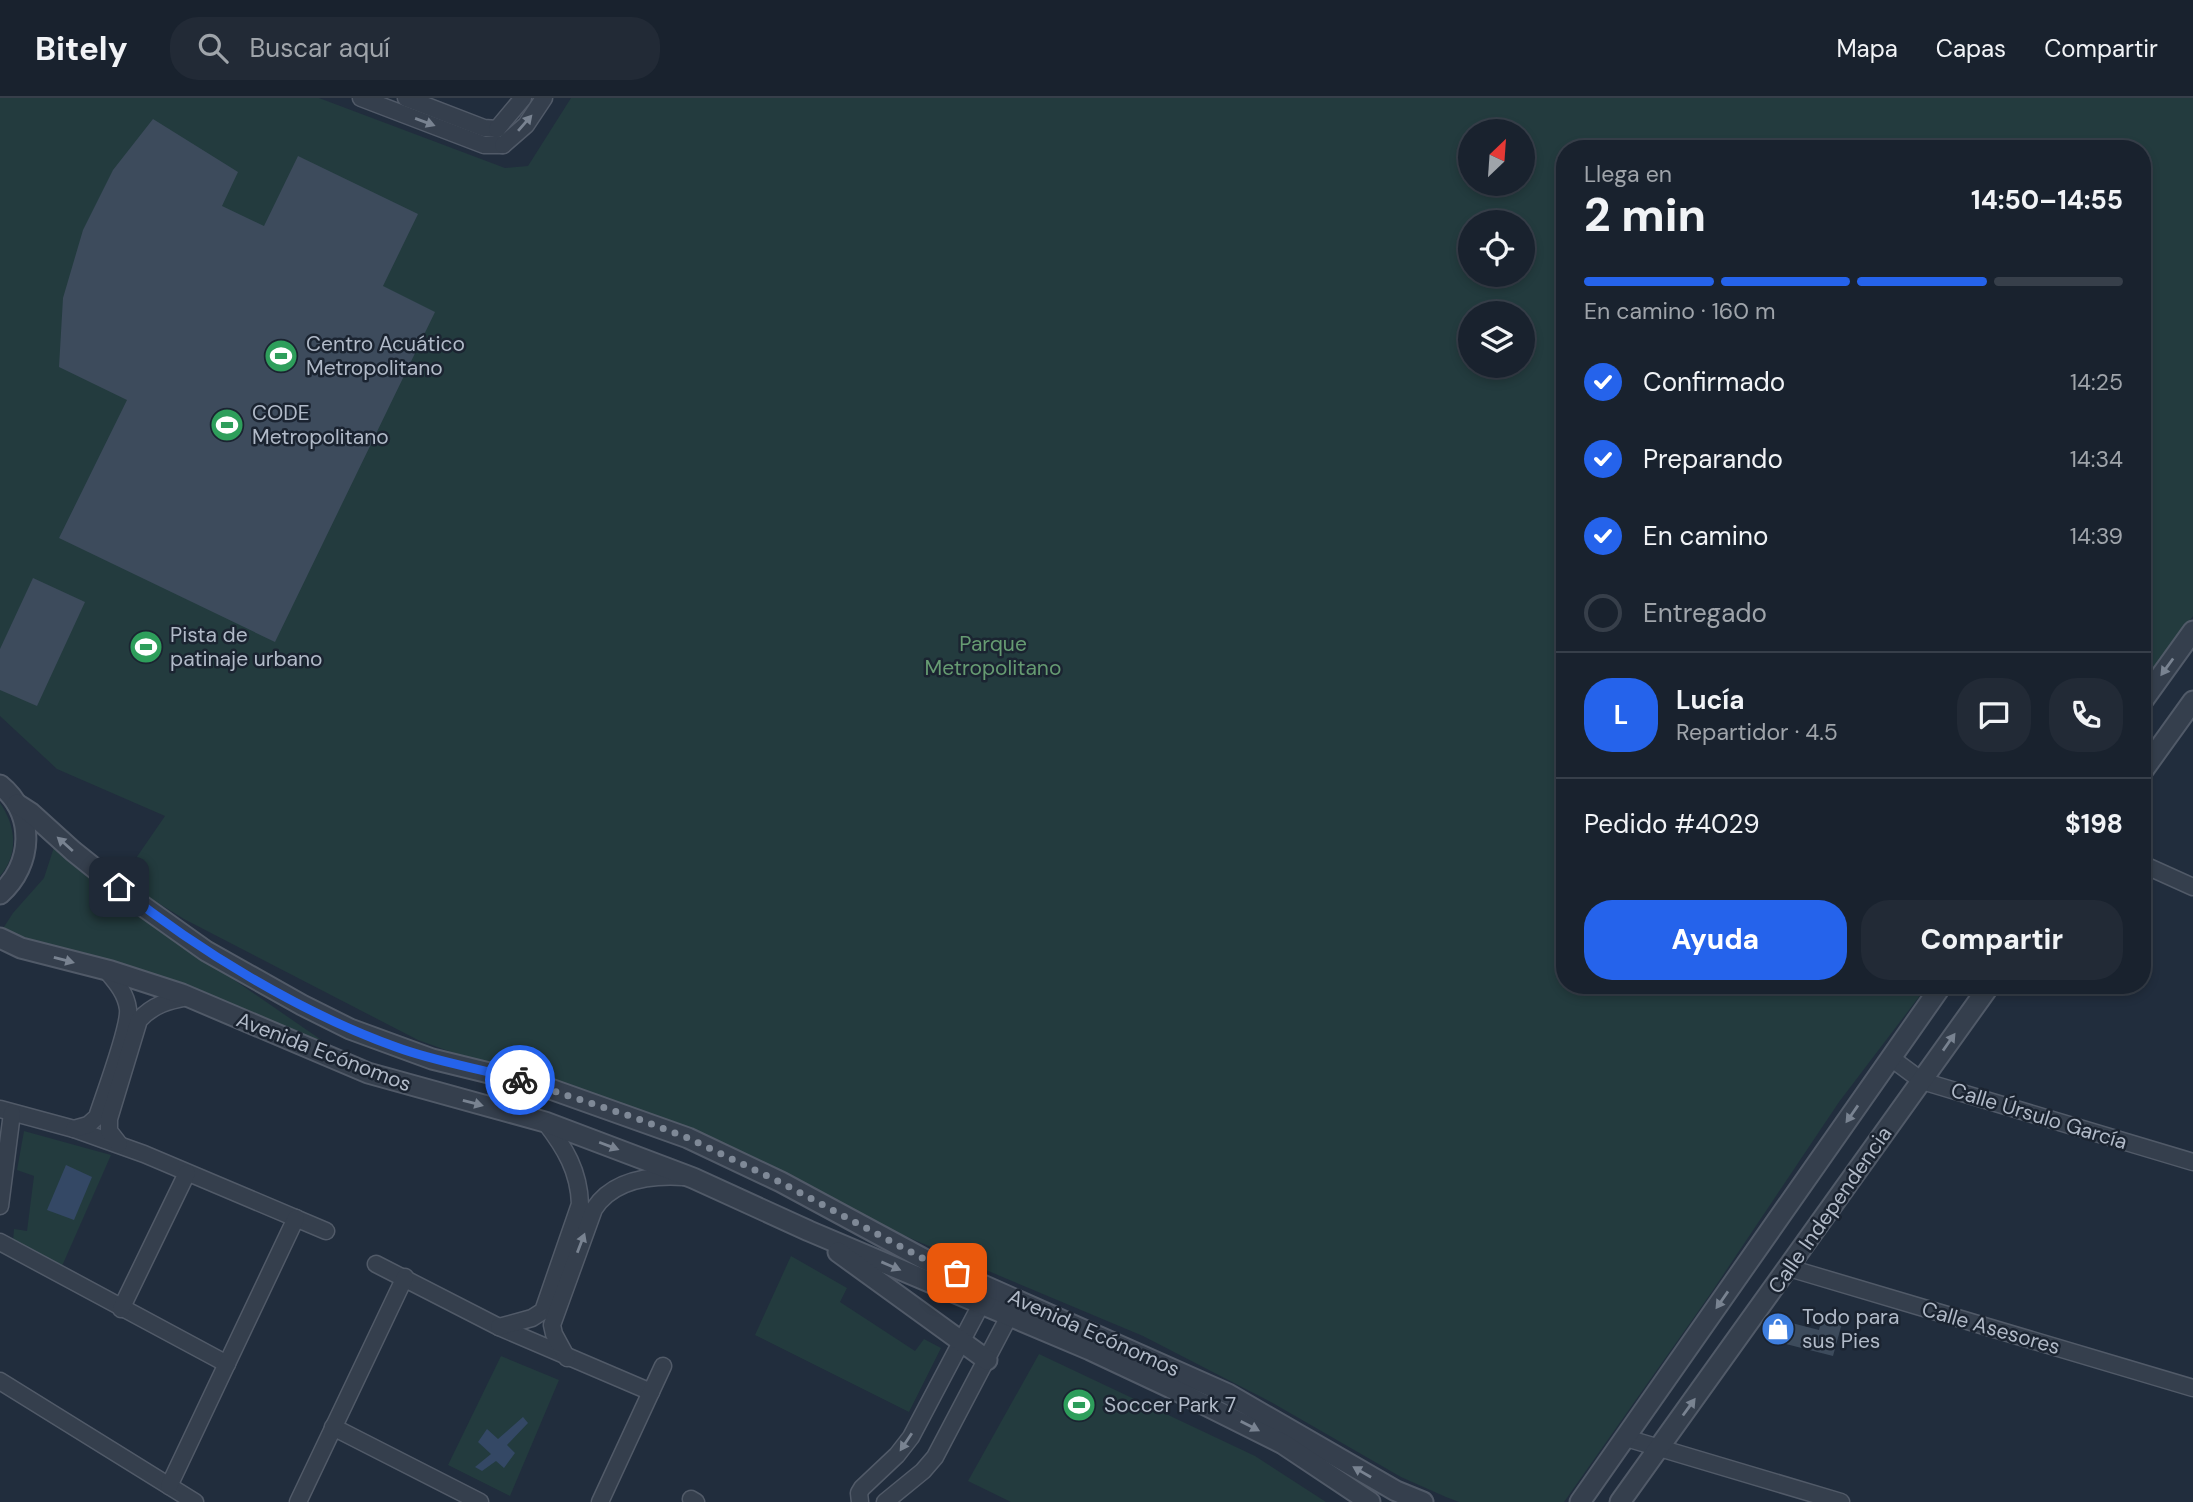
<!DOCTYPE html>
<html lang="es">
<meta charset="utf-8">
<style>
:root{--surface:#19222e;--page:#222a36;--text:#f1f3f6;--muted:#9fa4aa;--line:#373f4a;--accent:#2563eb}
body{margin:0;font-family:"DM Sans",sans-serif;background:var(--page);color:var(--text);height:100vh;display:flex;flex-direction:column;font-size:26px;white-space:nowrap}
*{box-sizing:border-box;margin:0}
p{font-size:23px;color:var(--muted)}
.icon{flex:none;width:38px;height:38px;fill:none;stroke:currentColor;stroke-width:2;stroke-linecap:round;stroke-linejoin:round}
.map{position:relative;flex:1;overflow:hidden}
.panel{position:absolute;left:1556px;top:42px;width:595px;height:854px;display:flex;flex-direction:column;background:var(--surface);border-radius:28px;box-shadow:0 4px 10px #0003,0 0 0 2px var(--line)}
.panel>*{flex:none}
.needle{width:46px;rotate:25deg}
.fabs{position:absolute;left:1458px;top:21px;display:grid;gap:14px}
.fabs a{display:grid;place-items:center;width:77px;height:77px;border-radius:50%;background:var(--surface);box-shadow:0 4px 10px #0003,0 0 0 2px var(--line);font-size:35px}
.pin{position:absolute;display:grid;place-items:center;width:60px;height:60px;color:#fff;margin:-30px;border-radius:14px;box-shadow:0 4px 10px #0006}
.courier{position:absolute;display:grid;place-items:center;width:70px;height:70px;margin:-35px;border:5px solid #2563eb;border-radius:50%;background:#fff;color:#222;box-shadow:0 2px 9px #0007}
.head em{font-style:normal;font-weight:800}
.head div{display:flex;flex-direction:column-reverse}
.head{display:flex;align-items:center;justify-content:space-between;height:119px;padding:0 28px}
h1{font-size:46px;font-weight:800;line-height:52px}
.bar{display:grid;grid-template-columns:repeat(4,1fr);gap:10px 7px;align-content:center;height:84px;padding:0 28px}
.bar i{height:9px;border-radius:5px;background:var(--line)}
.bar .current{background:var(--accent)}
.bar p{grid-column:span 4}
.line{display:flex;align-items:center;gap:18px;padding:0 28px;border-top:2px solid var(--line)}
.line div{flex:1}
.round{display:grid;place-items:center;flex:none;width:74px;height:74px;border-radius:28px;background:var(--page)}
ol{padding:0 28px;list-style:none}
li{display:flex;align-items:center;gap:21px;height:77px}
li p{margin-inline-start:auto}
li .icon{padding:7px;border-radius:50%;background:var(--accent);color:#fff;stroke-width:4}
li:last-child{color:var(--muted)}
li i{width:38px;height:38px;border:4px solid var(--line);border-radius:50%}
.button{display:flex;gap:14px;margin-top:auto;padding:14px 28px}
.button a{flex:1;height:80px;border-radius:28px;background:var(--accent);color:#fff;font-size:28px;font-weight:800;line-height:80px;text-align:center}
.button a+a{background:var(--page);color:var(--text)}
header{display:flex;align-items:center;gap:42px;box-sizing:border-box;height:98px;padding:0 35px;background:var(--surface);border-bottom:2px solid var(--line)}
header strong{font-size:33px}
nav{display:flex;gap:38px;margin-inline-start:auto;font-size:24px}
.search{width:490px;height:63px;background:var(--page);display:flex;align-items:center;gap:18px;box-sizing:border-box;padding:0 24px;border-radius:28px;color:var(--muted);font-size:26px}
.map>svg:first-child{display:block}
.green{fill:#233b3e;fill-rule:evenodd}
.water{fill:#344865}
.building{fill:#3d4b5c}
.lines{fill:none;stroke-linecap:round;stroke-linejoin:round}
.minor-casing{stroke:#515a68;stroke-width:19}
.tertiary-casing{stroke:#515a68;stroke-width:23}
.minor{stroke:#353f4d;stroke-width:16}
.tertiary{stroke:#353f4d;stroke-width:19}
.oneway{fill:#798391}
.done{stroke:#7f8997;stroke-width:7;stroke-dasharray:0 12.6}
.route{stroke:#2563eb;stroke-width:9}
.labels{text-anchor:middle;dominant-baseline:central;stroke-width:5;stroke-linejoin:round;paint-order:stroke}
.poi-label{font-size:21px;fill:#b1bac8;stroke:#1b2431;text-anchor:start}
.park-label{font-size:21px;fill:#669b72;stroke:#1b2431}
.street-label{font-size:21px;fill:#b1bac8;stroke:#1b2431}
</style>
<header>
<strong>Bitely</strong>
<div class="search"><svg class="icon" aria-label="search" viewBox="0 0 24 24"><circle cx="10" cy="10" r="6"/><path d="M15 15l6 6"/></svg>Buscar aquí</div>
<nav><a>Mapa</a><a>Capas</a><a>Compartir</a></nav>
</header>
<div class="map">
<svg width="2193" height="1404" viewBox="0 0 2193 1404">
<rect width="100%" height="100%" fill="#212d3d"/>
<g class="green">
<path d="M0,0h319l186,70 23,-2 43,-68h1622v518l-51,70v-537h-578v836h364l-89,117 -130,194 -145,206h-105l-13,-5 -45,-20 -132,-76 -126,-65 -257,-108 -86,-46 -198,-84 -137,-41 -47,-17 -234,-121 -63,-39 44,-64 -108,-47 -57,-53zM1470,33h52v53h-52zM1470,124h52v53h-52zM1470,215h52v53h-52z"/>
<path d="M0,705c16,23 19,51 0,73z"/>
<polygon points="56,743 178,843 330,948 2,832 13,815 44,780"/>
<polygon points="24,1033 111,1057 62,1168 13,1144 14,1131 27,1133 34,1078 17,1072"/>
<polygon points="791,1158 847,1190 840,1204 915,1253 924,1241 941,1250 909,1314 755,1237"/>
<polygon points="1039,1256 1255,1358 1326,1404 1011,1404 968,1383"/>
<polygon points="501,1258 559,1282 510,1398 448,1367"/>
</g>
<g class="water">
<polygon points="66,1067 92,1079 74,1122 47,1112"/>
<polygon points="523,1319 528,1325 507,1347 515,1355 504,1370 496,1363 482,1373 475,1369 491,1356 478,1344 487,1331 498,1341"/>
</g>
<g class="building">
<polygon points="153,21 238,74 222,108 264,128 298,58 418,116 383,188 435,214 275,544 59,440 127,302 59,269 63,200 83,132 113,72"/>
<polygon points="33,480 85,504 37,608 0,592 0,551"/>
<polygon points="1822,1219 1842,1225 1833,1258 1766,1241 1772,1220 1819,1232"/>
</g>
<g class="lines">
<defs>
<g id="minor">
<polyline points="361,0 484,47 503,47"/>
<polyline points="406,0 484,30 497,31"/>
<polyline points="497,31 523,0"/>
<polyline points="503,47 526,27 544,0"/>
<polyline points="2142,766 2193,789"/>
<polyline points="1891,960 1922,983 2193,1064"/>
<polyline points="0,1011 74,1031 144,1056 326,1133"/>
<path d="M74,1031l14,-4 9,-8c7,-22 33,-90 31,-108 -2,-16 -12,-27 -22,-39"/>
<path d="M119,1046l-10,-13v-12l30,-99c15,-16 29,-19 49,-23"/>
<polyline points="0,1108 12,1015"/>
<polyline points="0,1144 227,1266"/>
<polyline points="376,1166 499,1229 651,1294"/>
<polyline points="1789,1170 2193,1290"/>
<polyline points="121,1211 187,1075"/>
<path d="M499,1229l33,-9 11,-7 37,-107c-1,-33 -15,-56 -35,-82"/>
<path d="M567,1260l-13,-24 -2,-9 42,-116c19,-29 56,-34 89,-32"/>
<polyline points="0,1283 195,1404"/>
<polyline points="333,1329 480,1404"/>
<polyline points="1626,1340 1841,1404"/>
<polyline points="169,1388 296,1120"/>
<polyline points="691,1401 696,1404"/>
<polyline points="298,1404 405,1179"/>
<polyline points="600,1404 663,1268"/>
<polyline points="860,1404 859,1395 862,1390 897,1357 911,1339 986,1197"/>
<polyline points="885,1404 923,1373 935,1359 1015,1207"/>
</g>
<g id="tertiary">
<polyline points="2142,604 2193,533"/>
<polyline points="2142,674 2193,603"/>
<path d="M0,687c36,29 33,80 0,109"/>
<polyline points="17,706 31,715 73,753 133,801 206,853 302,907 350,931 432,961 542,988 688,1040 781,1084 924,1161 1228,1296 1396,1393 1423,1404"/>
<polyline points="0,840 21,850 111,873 182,896 368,975 545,1024 693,1080 809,1133 1090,1252 1171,1290 1283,1346 1370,1404"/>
<polyline points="838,1154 987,1262"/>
<polyline points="1580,1404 1942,887"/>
<polyline points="1620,1404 1990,887"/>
</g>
</defs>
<use href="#minor" class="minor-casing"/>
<use href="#tertiary" class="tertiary-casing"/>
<use href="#minor" class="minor"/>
<use href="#tertiary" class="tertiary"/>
</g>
<defs><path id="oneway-solid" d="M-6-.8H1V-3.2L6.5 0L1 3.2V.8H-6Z" transform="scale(1.75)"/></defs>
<g class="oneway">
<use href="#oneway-solid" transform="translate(425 24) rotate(20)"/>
<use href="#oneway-solid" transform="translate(525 25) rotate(-49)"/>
<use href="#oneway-solid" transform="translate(2167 569) rotate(126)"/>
<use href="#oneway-solid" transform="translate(65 746) rotate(-138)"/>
<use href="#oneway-solid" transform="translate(64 862) rotate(15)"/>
<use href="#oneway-solid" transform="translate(1949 944) rotate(-55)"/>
<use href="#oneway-solid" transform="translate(473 1005) rotate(15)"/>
<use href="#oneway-solid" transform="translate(1852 1016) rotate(125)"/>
<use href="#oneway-solid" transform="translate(609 1048) rotate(21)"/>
<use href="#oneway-solid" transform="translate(581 1145) rotate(-69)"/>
<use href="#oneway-solid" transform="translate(891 1168) rotate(23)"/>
<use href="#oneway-solid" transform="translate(1722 1202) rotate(125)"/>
<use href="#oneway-solid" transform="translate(1689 1309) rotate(-54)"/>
<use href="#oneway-solid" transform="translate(1250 1328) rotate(27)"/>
<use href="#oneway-solid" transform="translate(906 1344) rotate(124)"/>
<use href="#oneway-solid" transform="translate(1362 1374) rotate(-150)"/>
</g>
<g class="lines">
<polyline class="done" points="520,982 636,1020 688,1040 780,1084 924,1161 957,1175"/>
<path class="route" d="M119,789c78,63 182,126 277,160 40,15 83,21 124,33"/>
</g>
<defs>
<symbol id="stadium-disc" viewBox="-11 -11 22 22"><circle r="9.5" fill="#2e9e5b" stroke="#1b2431"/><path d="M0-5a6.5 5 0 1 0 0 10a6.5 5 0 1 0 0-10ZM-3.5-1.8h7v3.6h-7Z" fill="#fff"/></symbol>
<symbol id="shop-disc" viewBox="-11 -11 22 22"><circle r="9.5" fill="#3f7fe0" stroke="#1b2431"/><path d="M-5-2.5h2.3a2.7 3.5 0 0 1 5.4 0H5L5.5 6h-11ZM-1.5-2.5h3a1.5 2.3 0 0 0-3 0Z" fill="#fff"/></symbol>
</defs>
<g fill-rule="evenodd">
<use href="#stadium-disc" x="262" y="239" width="38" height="38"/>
<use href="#stadium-disc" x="208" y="308" width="38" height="38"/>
<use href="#stadium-disc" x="127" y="530" width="38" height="38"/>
<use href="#shop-disc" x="1759" y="1212" width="38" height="38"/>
<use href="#stadium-disc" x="1060" y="1288" width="38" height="38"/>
</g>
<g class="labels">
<g class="poi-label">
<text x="306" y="246">Centro Acuático<tspan x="306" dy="24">Metropolitano</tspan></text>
<text x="252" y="315">CODE<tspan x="252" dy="24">Metropolitano</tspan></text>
<text x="170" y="537">Pista de<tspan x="170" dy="24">patinaje urbano</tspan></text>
<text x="1802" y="1219">Todo para<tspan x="1802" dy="24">sus Pies</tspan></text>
<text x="1104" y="1307">Soccer Park 7</text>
</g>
<g class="park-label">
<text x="993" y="546">Parque<tspan x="993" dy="24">Metropolitano</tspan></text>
</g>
<g class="street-label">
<text transform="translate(324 954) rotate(21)">Avenida Ecónomos</text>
<text transform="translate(2039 1018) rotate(17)">Calle Úrsulo García</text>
<text transform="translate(1830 1112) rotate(-55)">Calle Independencia</text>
<text transform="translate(1991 1230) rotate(16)">Calle Asesores</text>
<text transform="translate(1094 1235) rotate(24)">Avenida Ecónomos</text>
</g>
</g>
</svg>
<div class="fabs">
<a><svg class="needle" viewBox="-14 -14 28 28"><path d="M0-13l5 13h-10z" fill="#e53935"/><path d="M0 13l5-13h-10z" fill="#9fa4aa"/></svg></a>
<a><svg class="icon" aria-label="locate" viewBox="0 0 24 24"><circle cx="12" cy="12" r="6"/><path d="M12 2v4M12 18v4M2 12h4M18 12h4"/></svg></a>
<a><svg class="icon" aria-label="layers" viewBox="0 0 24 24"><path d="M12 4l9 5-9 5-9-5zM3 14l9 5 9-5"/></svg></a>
</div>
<div class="pin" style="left:957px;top:1175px;background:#ea580c"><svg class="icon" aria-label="bag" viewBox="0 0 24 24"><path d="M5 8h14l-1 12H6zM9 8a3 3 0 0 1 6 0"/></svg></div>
<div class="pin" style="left:119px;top:789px;background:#1f2937"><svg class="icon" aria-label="home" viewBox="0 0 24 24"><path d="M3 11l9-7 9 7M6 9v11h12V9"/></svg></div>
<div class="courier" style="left:520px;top:982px"><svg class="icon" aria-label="bike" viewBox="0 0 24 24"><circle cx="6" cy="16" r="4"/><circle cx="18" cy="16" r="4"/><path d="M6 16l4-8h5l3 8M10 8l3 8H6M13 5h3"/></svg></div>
<section class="panel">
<div class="head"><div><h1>2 min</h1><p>Llega en</p></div><em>14:50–14:55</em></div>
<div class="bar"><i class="current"></i><i class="current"></i><i class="current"></i><i></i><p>En camino · 160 m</p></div>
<ol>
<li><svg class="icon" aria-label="check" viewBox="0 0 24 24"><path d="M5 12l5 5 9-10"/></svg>Confirmado<p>14:25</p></li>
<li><svg class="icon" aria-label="check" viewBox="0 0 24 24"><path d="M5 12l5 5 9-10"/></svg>Preparando<p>14:34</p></li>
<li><svg class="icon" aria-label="check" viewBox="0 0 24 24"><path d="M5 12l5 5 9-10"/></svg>En camino<p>14:39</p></li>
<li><i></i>Entregado</li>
</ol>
<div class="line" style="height:126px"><b class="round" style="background:var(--accent);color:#fff">L</b><div><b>Lucía</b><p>Repartidor · 4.5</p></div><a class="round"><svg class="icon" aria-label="chat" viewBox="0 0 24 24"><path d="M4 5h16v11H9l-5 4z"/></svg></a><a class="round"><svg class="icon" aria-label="phone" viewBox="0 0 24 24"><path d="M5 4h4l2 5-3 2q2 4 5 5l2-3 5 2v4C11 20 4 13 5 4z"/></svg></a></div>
<div class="line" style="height:91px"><div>Pedido #4029</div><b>$198</b></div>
<div class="button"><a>Ayuda</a><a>Compartir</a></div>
</section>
</div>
